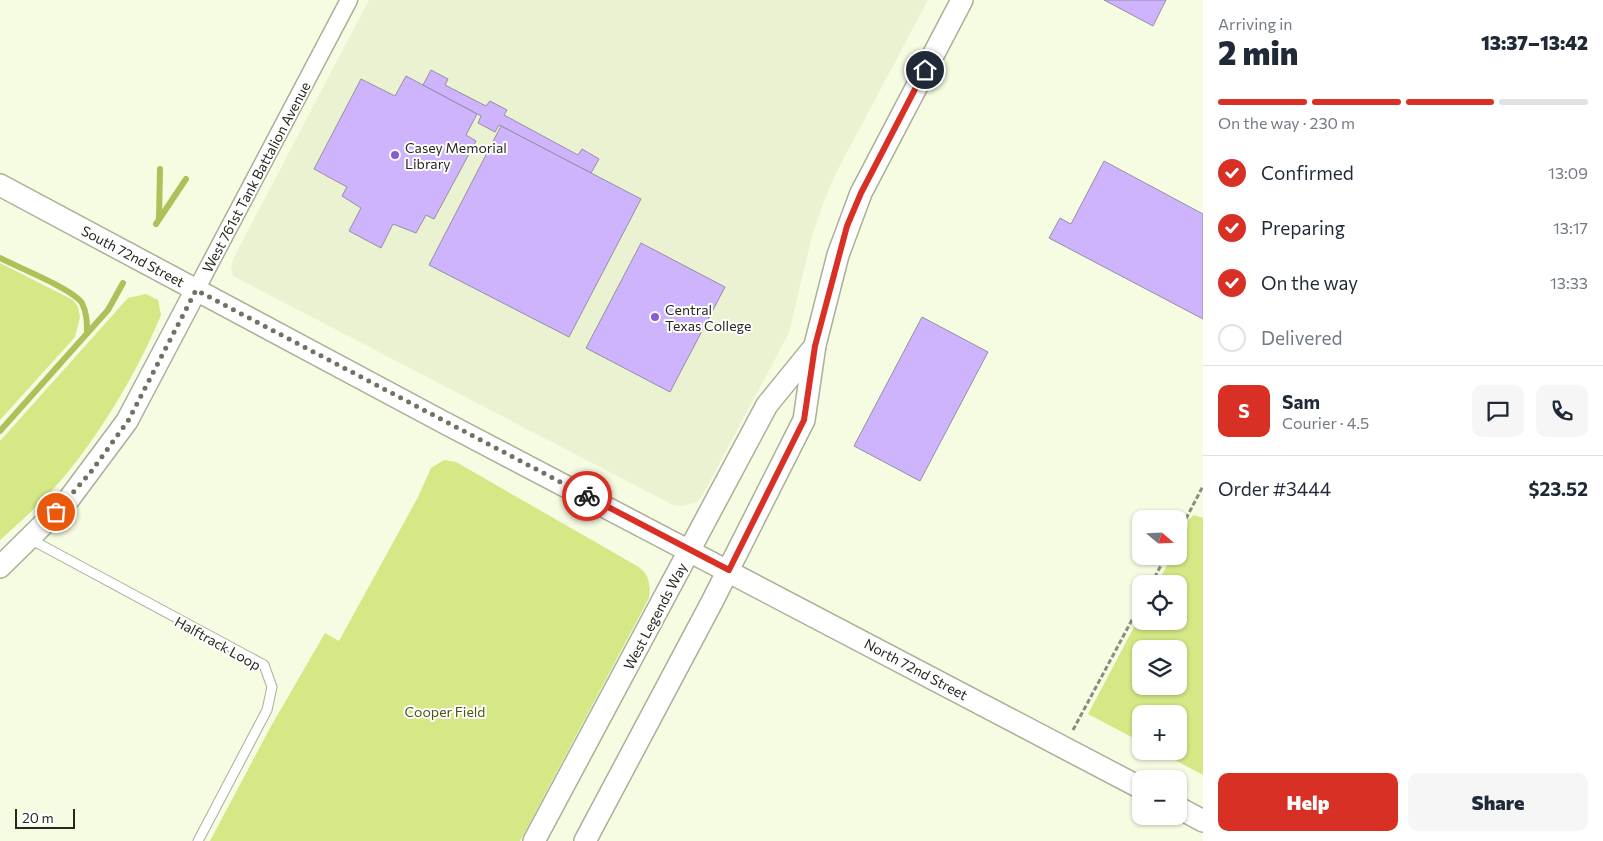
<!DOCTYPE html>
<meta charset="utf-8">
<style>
:root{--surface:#fff;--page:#f6f6f7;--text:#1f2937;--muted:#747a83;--line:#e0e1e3;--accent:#d93025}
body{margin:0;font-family:Commissioner,sans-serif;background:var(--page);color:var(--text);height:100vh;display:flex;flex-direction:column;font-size:19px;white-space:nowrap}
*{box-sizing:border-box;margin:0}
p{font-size:16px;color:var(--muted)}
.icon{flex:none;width:28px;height:28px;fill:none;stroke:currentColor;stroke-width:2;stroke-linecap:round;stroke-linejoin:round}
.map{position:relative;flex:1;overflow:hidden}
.details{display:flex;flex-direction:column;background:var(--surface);width:400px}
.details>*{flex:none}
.needle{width:32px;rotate:109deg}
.controls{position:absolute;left:1132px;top:510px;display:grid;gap:10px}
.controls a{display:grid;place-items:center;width:55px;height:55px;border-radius:10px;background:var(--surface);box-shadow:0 1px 4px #0004;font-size:25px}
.scale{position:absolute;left:15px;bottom:12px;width:60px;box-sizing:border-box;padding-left:5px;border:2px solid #26291f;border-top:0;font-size:14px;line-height:18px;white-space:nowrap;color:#26291f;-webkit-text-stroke:4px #fff;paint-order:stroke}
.pin{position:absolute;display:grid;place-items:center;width:42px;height:42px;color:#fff;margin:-21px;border:2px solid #fff;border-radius:50%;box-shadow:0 1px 5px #0007}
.courier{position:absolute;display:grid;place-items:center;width:50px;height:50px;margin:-25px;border:4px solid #d93025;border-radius:50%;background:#fff;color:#222;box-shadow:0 1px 6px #0007}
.summary em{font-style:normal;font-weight:800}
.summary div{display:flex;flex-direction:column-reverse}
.summary{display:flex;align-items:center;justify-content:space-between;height:85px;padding:0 15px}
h1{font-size:32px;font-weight:800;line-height:38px}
.bar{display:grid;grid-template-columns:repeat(4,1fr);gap:8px 5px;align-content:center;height:60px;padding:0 15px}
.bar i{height:6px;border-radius:4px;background:var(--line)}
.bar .selected{background:var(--accent)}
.bar p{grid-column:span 4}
.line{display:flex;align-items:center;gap:12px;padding:0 15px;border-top:1px solid var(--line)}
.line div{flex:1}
.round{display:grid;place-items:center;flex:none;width:52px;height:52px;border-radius:10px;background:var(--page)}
ol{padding:0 15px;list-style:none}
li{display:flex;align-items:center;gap:15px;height:55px}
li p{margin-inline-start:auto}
li .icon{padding:5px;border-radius:50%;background:var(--accent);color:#fff;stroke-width:4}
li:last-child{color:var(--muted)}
li i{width:28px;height:28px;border:2px solid var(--line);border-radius:50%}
.primary-button{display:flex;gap:10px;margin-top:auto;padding:10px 15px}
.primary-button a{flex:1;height:58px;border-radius:10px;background:var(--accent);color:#fff;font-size:20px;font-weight:800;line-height:58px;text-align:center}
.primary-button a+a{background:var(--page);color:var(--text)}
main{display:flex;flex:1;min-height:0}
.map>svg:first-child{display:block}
.built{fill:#eaf2d1}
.green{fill:#d4e885;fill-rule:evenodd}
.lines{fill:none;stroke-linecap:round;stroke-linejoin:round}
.stream{stroke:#adc15b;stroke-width:6}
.building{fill:#cdb4fc;stroke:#958ea5}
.service-casing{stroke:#aab098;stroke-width:11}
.minor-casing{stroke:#aab098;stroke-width:19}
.tertiary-casing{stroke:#aab098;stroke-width:24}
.path{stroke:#898e7c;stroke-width:3;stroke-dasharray:5 2.5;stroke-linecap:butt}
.service{stroke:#fff;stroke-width:9}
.minor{stroke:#fff;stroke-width:16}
.tertiary{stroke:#fff;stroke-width:21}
.done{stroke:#6e7363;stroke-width:5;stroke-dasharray:0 9}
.route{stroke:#d93025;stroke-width:6}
.poi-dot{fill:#8b59d2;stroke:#fff;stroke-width:2}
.labels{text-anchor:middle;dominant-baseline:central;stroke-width:4;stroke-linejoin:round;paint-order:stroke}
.poi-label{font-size:14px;fill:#26291f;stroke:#fff;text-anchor:start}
.street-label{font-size:14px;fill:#26291f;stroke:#fff}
.park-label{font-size:14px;fill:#4b560a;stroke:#fff}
</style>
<main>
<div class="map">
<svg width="1203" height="841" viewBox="0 0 1203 841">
<rect width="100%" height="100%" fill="#f5fce2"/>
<polygon class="built" points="369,0 928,0 835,175 824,201 812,236 789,333 702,496 696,502 683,506 673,505 233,276 231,268 233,259"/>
<g class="green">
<polygon points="0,263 73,300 78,307 80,317 75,337 0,420"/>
<path d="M146,294l12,6 3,15c-24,58 -64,125 -106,172 -17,19 -36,36 -55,53v-99l128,-143z"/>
<path d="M444,460l12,2 181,104c12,7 14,19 12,32l-129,243h-310l60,-113 55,-95 14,8 79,-144 13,-29z"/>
<path d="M1194,515l9,3v257l-45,-24h21v-37h-38v28l-53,-28 53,-100v7h38v-37h-22l15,-28h7v-13l9,-17v-6zM1141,649h38v37h-38z"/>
</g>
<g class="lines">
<g class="stream">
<polyline points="159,218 160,169"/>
<polyline points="156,224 186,179"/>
<path d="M0,258c17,9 73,31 82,45 5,10 5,20 5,30"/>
<polyline points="0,431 108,310 123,283"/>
</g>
</g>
<g class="building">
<polygon points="1104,0 1166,0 1153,26"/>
<polygon points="431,70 448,79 445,85 486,106 490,101 507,110 504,115 578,155 582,149 599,159 591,173 499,125 495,132 478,123 481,116 423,85"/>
<polygon points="406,76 477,114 466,135 476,141 434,219 426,215 416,233 393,224 381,248 349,231 361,208 342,196 347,187 314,169 361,79 395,96"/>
<polygon points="501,126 641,199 569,337 429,265"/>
<polygon points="1104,161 1203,214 1203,319 1049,238 1060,218 1071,224"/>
<polygon points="641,243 725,287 670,392 586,348"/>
<polygon points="922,317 988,352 920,481 854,446"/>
</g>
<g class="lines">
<defs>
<polyline id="service" points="30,539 264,665 272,687 267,710 198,841"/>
<polyline id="minor" points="196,290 349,0"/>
<g id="tertiary">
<polyline points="0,185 443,422 1141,788"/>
<polyline points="0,567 69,499 127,421 196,290"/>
<polyline points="1179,808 1203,821"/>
<polyline points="534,841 767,405 815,346"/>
<polyline points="585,841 712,602 804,420 815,345 838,255 861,193 962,0"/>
</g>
</defs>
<use href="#service" class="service-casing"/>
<use href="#minor" class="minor-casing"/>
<use href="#tertiary" class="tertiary-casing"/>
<g class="path">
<polyline points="1179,532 1203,486"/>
<polyline points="1151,584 1166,556"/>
<polyline points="1073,730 1141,603"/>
</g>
<use href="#service" class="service"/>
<use href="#minor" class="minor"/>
<use href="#tertiary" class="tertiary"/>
</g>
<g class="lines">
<polyline class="done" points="56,512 90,473 128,421 196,290 587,496"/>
<polyline class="route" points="587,496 729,570 804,420 815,346 847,226 861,193 925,70"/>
</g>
<g class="poi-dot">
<circle cx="395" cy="155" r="5"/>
<circle cx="655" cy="317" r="5"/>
</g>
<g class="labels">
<g class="poi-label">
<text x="405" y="147">Casey Memorial<tspan x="405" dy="16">Library</tspan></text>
<text x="665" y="309">Central<tspan x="665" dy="16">Texas College</tspan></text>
</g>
<g class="street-label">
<text transform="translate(256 177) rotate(-62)">West 761st Tank Battalion Avenue</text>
<text transform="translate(133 256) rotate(28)">South 72nd Street</text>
<text transform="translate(655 616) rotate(-62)">West Legends Way</text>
<text transform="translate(218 643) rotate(29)">Halftrack Loop</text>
<text transform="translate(916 669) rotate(28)">North 72nd Street</text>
</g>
<g class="park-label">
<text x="445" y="711">Cooper Field</text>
</g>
</g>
</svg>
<div class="controls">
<a><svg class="needle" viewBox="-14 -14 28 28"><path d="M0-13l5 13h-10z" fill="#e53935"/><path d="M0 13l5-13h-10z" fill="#747a83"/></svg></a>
<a><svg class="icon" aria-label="locate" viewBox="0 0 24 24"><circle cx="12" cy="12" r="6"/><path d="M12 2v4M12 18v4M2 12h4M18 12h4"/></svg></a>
<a><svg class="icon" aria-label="layers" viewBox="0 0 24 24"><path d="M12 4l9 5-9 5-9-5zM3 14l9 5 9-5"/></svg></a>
<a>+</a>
<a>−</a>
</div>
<div class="scale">20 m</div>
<div class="pin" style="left:56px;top:512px;background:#ea580c"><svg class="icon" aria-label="bag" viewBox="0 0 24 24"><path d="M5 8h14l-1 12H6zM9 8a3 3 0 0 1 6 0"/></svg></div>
<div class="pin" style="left:925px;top:70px;background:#1f2937"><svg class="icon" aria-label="home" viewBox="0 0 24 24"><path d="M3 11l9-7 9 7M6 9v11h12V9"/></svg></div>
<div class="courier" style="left:587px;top:496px"><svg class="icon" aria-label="bike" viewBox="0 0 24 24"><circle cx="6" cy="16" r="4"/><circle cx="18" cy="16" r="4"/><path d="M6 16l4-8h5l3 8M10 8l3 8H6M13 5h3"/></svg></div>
</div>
<section class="details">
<div class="summary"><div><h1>2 min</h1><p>Arriving in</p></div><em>13:37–13:42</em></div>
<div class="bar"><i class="selected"></i><i class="selected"></i><i class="selected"></i><i></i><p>On the way · 230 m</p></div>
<ol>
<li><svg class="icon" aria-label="check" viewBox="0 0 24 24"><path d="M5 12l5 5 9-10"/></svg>Confirmed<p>13:09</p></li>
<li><svg class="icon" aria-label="check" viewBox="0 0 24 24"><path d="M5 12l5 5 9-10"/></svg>Preparing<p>13:17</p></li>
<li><svg class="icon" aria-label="check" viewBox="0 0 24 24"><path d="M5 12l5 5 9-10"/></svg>On the way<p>13:33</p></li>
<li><i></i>Delivered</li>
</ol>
<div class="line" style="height:90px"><b class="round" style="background:var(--accent);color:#fff">S</b><div><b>Sam</b><p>Courier · 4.5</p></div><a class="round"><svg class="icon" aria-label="chat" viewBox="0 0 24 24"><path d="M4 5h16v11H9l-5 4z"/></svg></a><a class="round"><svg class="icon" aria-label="phone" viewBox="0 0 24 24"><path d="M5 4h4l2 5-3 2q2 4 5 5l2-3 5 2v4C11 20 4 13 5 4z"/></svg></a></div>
<div class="line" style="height:65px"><div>Order #3444</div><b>$23.52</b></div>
<div class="primary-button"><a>Help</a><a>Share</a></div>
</section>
</main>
